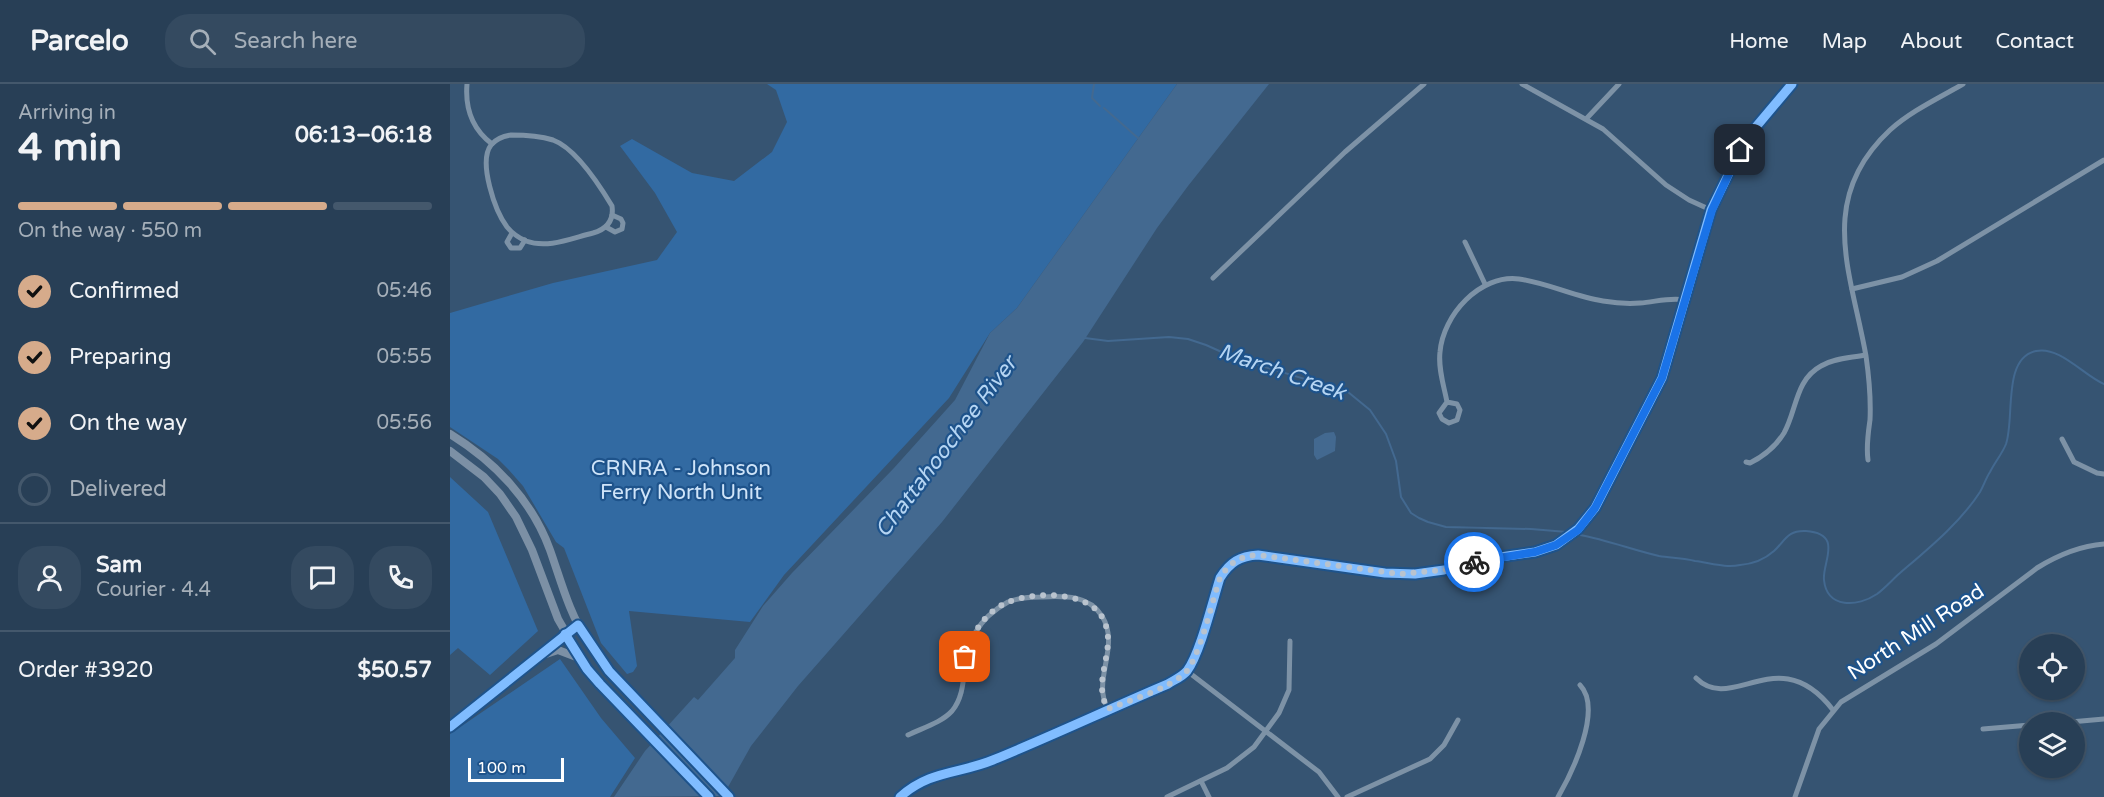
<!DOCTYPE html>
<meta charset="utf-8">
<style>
:root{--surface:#283f56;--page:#344a60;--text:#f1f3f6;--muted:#a5afb9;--line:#44586c;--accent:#d6ab8b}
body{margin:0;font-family:"Varela Round",sans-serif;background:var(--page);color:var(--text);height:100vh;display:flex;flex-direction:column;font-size:22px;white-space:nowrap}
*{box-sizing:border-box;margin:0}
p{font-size:20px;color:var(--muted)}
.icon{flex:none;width:33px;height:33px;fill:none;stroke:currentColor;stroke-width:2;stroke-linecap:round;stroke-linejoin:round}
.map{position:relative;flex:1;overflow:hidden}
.drawer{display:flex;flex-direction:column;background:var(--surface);width:450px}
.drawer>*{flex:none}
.tools{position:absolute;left:1569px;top:550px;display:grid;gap:12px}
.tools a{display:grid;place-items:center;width:66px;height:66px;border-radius:50%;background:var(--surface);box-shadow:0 2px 4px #0004,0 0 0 2px var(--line);font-size:30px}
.scale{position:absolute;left:18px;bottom:15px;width:96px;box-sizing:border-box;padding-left:6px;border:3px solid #fff;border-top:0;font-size:16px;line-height:21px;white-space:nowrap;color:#fff;-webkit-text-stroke:4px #1e538b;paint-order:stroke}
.pin{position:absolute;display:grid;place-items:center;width:51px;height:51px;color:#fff;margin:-26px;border-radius:12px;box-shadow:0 3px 9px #0006}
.courier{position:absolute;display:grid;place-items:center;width:60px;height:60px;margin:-30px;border:4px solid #1a73e8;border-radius:50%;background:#fff;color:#222;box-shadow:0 2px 8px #0007}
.head em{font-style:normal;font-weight:700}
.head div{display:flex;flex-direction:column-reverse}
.head{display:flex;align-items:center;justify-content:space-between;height:102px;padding:0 18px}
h1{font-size:39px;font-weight:700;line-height:45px}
.bar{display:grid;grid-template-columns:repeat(4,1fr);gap:9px 6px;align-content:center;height:72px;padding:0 18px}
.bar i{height:8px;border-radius:4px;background:var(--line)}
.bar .active{background:var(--accent)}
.bar p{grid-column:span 4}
.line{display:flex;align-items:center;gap:15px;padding:0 18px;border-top:2px solid var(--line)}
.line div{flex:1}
.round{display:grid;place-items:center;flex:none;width:63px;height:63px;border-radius:24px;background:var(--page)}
ol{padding:0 18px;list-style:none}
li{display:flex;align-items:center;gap:18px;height:66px}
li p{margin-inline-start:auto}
li .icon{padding:6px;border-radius:50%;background:var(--accent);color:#111;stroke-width:4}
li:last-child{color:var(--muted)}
li i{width:33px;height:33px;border:3px solid var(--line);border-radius:50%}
header{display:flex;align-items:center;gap:36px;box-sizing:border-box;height:84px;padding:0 30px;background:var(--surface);border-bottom:2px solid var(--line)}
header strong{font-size:28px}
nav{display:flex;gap:33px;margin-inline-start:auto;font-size:21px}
.search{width:420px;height:54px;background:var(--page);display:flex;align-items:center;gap:15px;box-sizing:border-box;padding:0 21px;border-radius:24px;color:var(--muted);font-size:22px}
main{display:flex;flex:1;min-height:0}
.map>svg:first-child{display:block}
.green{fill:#326aa2}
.water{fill:#436990}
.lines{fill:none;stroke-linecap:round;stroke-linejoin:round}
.stream{stroke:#436990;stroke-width:2}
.street{stroke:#7d92a6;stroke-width:5}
.secondary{stroke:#798ea2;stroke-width:8}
.primary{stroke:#7c90a5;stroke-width:8}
.cycleway-casing{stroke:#1e538b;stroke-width:13}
.cycleway{stroke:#80bcff;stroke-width:9}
.done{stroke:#b9c3ce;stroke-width:6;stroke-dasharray:0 10.8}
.route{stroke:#1a73e8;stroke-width:8}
.labels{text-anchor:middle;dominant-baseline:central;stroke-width:4.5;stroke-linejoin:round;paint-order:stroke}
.park-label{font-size:21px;fill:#cfe4f9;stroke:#1e538b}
.street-label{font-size:21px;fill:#fff;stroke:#1e538b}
.water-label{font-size:22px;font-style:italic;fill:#b5d5f3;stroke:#1e538b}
</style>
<header>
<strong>Parcelo</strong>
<div class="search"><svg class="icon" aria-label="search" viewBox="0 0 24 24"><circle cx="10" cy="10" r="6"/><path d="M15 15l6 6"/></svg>Search here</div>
<nav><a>Home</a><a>Map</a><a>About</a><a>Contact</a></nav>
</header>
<main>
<section class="drawer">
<div class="head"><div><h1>4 min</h1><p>Arriving in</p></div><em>06:13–06:18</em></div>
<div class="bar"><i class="active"></i><i class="active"></i><i class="active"></i><i></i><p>On the way · 550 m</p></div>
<ol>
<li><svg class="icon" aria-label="check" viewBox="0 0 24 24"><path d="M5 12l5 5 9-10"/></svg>Confirmed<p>05:46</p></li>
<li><svg class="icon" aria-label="check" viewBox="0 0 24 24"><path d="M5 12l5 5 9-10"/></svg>Preparing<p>05:55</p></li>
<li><svg class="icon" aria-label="check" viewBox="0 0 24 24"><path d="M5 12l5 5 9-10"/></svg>On the way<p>05:56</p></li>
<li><i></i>Delivered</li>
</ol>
<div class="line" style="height:108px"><a class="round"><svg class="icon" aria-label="person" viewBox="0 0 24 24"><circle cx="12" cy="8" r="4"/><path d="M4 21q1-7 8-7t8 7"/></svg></a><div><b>Sam</b><p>Courier · 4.4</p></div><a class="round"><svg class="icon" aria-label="chat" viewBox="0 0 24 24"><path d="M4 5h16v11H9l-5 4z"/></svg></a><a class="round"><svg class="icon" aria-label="phone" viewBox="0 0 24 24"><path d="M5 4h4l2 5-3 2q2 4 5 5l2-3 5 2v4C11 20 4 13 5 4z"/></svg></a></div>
<div class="line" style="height:78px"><div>Order #3920</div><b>$50.57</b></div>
</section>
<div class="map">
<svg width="1654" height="713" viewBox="0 0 1654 713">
<rect width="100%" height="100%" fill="#365472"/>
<g class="green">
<polygon points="317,0 727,0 567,224 540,249 499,314 334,491 300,538 179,527 187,582 183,588 177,590 151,559 114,464 106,458 73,402 58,385 48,375 0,343 0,229 103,199 207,176 227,148 205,109 170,62 182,55 242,89 284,97 322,68 337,38 326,6"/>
<polygon points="0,393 38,428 88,547 40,591 8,564 0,571"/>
<polygon points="110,575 151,634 185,674 160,713 0,713 0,650"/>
</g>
<g class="water">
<polygon points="727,0 819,0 738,102 707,144 633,258 492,438 348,602 301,662 273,712 164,713 195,667 244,613 248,616 285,574 285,566 313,522 342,489 444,384 505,316 540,249 567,224"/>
<polygon points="884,348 886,353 885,367 867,376 864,371 864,355 875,349"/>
</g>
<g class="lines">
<g class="stream">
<polyline points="644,0 642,14 650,22"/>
<polyline points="654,24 688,54"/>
<polyline points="635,254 658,257 719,253 738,255 756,261 785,274 898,308 920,326 936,350 946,377 951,413 961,429 969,434 978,438 996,443 1081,445 1117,448"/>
<path d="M1130,451c27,5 53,15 79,21 12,2 25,2 36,5 16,2 30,7 45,4 12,-1 25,-6 34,-14 11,-10 13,-21 32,-20 38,3 16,31 18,49 3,29 34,27 53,14 8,-6 15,-14 23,-21 28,-24 60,-50 80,-81 4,-7 6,-14 10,-20 5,-10 12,-18 16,-28 9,-26 -4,-86 30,-93 24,-5 47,24 68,33"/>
</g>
<g class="street">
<path d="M17,0c-2,24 5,45 25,60"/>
<polyline points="1072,0 1153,45 1216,101 1239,116 1261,126"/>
<polyline points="1137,34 1169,0"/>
<path d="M61,51c14,0 29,1 42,5 22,8 47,46 59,66 2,14 -5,23 -19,27 -21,5 -45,16 -67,8 -7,-3 -14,-8 -19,-14 -12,-16 -29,-65 -16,-82 5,-6 13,-9 20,-10z"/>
<polyline points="156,143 165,148 172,145 173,139 171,135 162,131"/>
<polyline points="62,149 57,158 61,164 70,164 75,156"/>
<polyline points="1015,158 1035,200"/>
<polyline points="763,194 895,68 974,0"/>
<polyline points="1402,205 1452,193 1487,177 1654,76"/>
<path d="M997,318l10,2 3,6 -3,10 -8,3 -7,-4 -3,-6 8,-11c-3,-16 -9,-33 -7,-50 3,-37 40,-78 79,-73 29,4 56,18 84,22 12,2 25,3 37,2 15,-1 30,-6 45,-3"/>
<polyline points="1612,355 1624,378 1647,389 1654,390"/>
<path d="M1418,376c-2,-14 0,-26 2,-40 1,-21 -1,-43 -4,-64 -15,-84 -50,-157 24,-226 21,-19 49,-32 73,-46"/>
<path d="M1296,378l4,1c14,-7 26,-17 34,-30 13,-23 11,-53 37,-67 13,-8 30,-8 44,-11"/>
<polyline points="737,587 869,688 888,713"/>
<path d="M1246,594c37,37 82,-39 137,32"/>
<polyline points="1609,639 1654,635"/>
<polyline points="0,643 128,541"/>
<polyline points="1533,645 1580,641"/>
<path d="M458,651c14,-7 33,-12 44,-24 18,-22 7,-53 23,-78 8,-14 20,-24 33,-31 10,-4 21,-5 32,-5 23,-1 48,-3 62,19 19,31 -11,64 6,93"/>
<polyline points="751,697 759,713"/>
<polyline points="717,713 777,684 804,663 829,629 839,606 840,557"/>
<polyline points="897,713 980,675 994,661 1008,636"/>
<path d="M1108,713c14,-24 45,-88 22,-112"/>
<path d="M1345,713l24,-68 22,-27 95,-58 101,-76c21,-13 42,-22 67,-24"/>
</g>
<path class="secondary" d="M450,713c30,-27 59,-23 93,-37 59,-24 116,-51 175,-76 6,-4 14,-7 19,-13 13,-17 26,-71 33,-93 10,-16 20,-22 38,-23l127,18 30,1 29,-4 42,-11 49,-7 21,-7 22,-16 17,-21 67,-130 49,-168 19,-39 20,-37 42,-50"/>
<g class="primary">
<path d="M0,350c44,27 82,66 100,116 11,31 19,63 38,92 19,28 42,51 66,76 25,26 50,53 75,79"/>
<polyline points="0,367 34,393 50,410 66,433 82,466 108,535 137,585 259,713"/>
<polyline points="84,574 108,566 129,574"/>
</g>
<defs>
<g id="cycleway">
<polyline points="115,550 137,585 150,600 259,713"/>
<polyline points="0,643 128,541 159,587 279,713"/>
<path d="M450,713c30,-27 59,-23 93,-37 59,-24 116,-51 175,-76 6,-4 14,-7 19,-13 13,-17 26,-71 33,-93 10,-16 20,-22 38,-23l127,18 30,1 29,-4 42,-11 49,-7 21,-7 22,-16 17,-21 67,-130 49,-168 19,-39 20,-37 42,-50"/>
</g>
</defs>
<use href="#cycleway" class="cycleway-casing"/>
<use href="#cycleway" class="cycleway"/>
</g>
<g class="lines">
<path class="done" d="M515,573c6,-20 15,-37 32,-49 24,-17 88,-20 105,9 18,30 -12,63 6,92 23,-9 57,-19 76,-35 15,-13 29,-76 36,-96 10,-16 20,-22 38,-23l142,19 44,-4 30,-8"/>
<polyline class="route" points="1024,478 1085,468 1106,461 1128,446 1145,424 1212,294 1262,126 1290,66"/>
</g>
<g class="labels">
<g class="park-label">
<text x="231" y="384">CRNRA - Johnson<tspan x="231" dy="24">Ferry North Unit</tspan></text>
</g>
<g class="street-label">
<text transform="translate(1466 548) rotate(-33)">North Mill Road</text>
</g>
<g class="water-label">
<text transform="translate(832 288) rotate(19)">March Creek</text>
<text transform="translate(496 363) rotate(-53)">Chattahoochee River</text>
</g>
</g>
</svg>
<div class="tools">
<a><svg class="icon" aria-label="locate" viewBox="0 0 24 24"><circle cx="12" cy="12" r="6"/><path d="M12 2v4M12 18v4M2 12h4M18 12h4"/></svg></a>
<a><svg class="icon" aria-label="layers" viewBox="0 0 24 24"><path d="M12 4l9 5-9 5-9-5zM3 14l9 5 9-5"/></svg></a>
</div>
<div class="scale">100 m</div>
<div class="pin" style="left:515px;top:573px;background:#ea580c"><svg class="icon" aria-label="bag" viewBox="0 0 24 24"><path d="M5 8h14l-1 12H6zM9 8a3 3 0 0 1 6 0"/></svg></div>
<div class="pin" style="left:1290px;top:66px;background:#1f2937"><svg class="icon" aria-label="home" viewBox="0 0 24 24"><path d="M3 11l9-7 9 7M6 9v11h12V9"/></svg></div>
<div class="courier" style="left:1024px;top:478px"><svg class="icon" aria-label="bike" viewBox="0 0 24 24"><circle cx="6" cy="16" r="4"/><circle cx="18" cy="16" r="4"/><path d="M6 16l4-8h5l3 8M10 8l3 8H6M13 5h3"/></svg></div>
</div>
</main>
